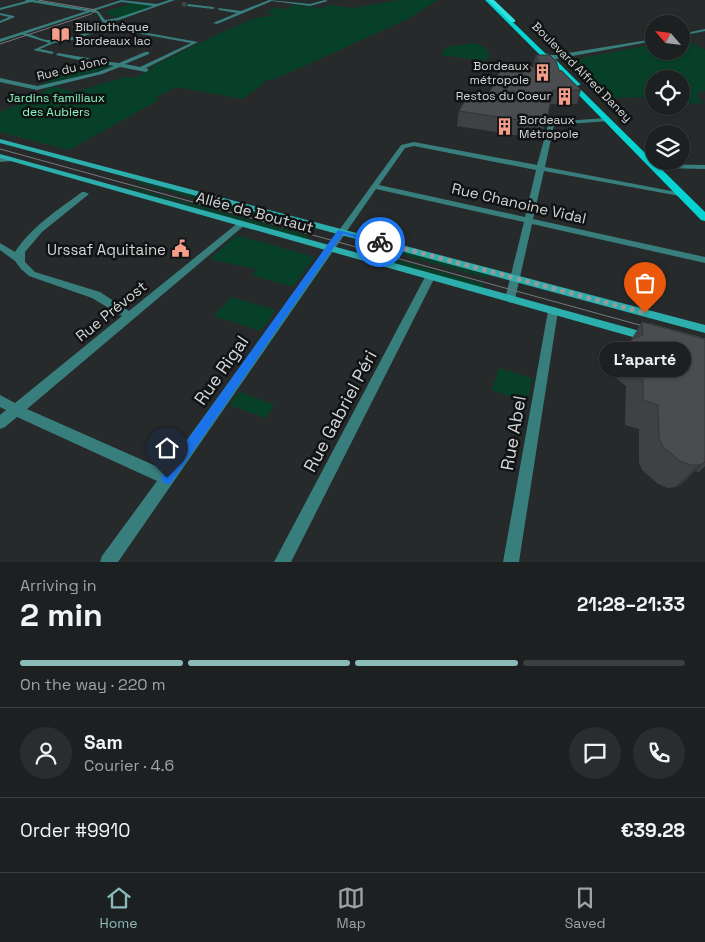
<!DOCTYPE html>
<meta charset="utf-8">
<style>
:root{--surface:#1d2020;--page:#2a2d2d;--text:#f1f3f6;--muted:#a0a3a5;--line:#3b3e3e;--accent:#8bbbb9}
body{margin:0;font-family:"Space Grotesk",sans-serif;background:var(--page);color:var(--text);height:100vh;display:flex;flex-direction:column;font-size:19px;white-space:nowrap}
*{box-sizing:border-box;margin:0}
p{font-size:16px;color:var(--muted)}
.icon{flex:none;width:28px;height:28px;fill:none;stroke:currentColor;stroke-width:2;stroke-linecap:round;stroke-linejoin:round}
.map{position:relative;height:562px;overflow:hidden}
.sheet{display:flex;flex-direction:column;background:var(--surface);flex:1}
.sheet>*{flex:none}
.needle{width:32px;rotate:298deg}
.buttons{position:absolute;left:645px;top:15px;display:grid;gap:10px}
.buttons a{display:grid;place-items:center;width:45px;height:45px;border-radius:50%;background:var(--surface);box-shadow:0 1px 4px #0004,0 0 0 1px var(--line);font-size:25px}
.pin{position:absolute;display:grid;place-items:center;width:42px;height:42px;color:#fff;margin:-51px -21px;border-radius:50% 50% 50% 0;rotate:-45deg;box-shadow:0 0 5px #0007}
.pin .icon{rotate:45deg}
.courier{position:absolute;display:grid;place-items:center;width:50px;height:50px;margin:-25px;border:4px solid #1a73e8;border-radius:50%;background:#fff;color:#222;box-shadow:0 1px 6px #0007}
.bubble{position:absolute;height:35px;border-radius:18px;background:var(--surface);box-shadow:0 1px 4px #0004,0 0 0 1px var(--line);font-size:16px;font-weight:800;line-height:35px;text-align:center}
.summary em{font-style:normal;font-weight:800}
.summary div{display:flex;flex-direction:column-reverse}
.summary{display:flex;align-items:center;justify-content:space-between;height:85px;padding:0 20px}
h1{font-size:32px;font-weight:800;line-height:38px}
.bar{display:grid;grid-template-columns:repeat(4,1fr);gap:8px 5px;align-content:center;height:60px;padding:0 20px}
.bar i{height:6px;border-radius:4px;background:var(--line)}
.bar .current{background:var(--accent)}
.bar p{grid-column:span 4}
.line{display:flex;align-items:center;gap:12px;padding:0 20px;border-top:1px solid var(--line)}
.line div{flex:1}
.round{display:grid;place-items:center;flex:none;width:52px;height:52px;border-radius:26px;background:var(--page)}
.tab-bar{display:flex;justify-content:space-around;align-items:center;height:70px;border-top:1px solid var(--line);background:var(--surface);font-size:14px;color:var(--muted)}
.tab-bar a{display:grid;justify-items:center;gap:2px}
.tab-bar .current{color:var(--accent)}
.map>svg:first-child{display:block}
.green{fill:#064029}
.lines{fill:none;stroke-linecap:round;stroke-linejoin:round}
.minor-tunnel{stroke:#414445;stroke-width:4.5;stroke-dasharray:4.5 2;stroke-linecap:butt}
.minor{fill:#377e7d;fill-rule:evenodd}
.tertiary{fill:#377e7d;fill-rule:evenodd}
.secondary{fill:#2caeac;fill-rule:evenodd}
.primary{fill:#05d3d1;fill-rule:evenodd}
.trunk{fill:#2fe1df;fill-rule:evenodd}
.tram{stroke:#767879;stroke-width:1}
.wall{fill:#404144}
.shaded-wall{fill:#343537}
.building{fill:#4a4c4f;stroke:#343537}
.route{fill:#1a73e8}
.done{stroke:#979a9b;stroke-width:5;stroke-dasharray:0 9}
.labels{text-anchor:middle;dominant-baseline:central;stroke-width:5;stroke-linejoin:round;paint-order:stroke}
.far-poi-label{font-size:12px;fill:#d4d6d7;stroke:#111213;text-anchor:start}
.far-street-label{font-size:12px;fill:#d4d6d7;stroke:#111213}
.far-park-label{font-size:12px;fill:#89f5bf;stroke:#111213}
.street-label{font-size:15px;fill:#d4d6d7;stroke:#111213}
.poi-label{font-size:15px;fill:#d4d6d7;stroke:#111213;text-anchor:end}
.near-street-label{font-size:18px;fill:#d4d6d7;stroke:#111213}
</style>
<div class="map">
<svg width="705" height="562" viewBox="0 0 705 562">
<rect width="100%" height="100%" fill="#272a2b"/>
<g class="green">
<path d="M400,0h38l-30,19 -133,60 -12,2 2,2 -23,16 -66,-12 -21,11 4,2 -90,50 -69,-18v-20l41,-18 10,-8 24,6 50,-15 9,1 17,-8 2,-4c34,-16 68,-35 103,-48 7,-2 14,0 19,-4l-10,-1 10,-5 10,1 9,-4 28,3 6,-3 25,3z"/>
<path d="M132,3l20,3c-14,5 -34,18 -47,6z"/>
<polygon points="684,38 705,50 705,91 698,91 702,94 694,95 705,103 681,104 681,79 654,79 654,97 600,98 562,62 654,44 654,51 681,51 681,39"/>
<polygon points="473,43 483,46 490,54 486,61 440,55 447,47"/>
<polygon points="92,62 112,66 96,72 39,85"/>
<polygon points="139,181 316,228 314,231 136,182"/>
<polygon points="130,187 309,236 307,239 127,188"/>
<polygon points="237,235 314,257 293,287 252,275 256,269 209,259"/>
<polygon points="362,241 488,275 487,278 360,243"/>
<polygon points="356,249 484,284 483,288 354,251"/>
<polygon points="231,297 270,308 276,310 261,331 214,316"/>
<polygon points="499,368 532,378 528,402 492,390"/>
<polygon points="240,391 243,393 274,405 266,418 230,405"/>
</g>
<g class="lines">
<g class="minor-tunnel">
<polyline points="182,4 188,5"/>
<polyline points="88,33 97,29"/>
</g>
<g class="minor">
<polygon points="25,0 34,0 98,11 105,20 117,18 153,6 122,2 121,0 157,4 169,0 175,0 119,20 107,22 109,26 198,42 146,68 149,70 146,72 120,67 102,74 37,90 0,82 0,78 37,86 98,72 114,66 94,62 94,60 119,63 145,52 149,52 149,54 125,64 140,67 191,43 108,28 95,30 95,28 105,26 97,13 31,2 0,10 0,8 26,1"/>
<polygon points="269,0 310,4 325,0 328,1 310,6 272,1 217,24 213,23 237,13 219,10 218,8 241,11"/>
<polygon points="188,4 213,7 215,8 213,9 187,6"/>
<polygon points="0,13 14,16 15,17 0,23 0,21 9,17 0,15"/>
<path d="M88,32l2,2 -17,6 -19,3 -14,6 14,3 -2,2 -19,-4 16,-7 -29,-9c8,-3 18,5 27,6 15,1 28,-4 41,-8z"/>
<polygon points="58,53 88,58 91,60 88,62 56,55"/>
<path d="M607,118l2,1v2l-55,4 -9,42 137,26 4,2 -1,2 -141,-26 -11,48 172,38v6l-173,-39 -17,75 -5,4 -5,-4 19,-77 -148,-33 -258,373h-18l2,-6 55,-75 -140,-64 -12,10 -5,2v-14l6,-5 -6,-3v-12l15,8 107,-87 -30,-18 -63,-22 -8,-7 -6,-8 -15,-11v-7l15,9c16,-25 44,-43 67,-60h3l4,2 -47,38 -17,20v10l10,10 65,20 29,19 110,-89h6l1,2 -219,185 138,61 236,-325 13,-3 123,23 12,-43zM414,146l122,24 -11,47 -146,-32 26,-37z"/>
<polygon points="9,157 12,157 12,161 0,162 0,158"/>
<polygon points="657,164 705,165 705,169 660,168 656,166"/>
<polygon points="430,274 435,277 291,562 274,562 425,277"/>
<polygon points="553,307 557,308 558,311 519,562 503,562 548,311 549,308"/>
</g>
<g class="tertiary">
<polygon points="121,0 124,1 0,42 0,39"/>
<polygon points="705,29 705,31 681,36 681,34"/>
<polygon points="654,39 654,41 556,59 548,58 540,53 542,52 551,55 556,55"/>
</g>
<g class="secondary">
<polygon points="0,139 705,325 705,333 0,143"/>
<polygon points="0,154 647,333 651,334 653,337 651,340 647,341 0,158"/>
</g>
<polygon class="primary" points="485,0 490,0 547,55 551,55 579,83 581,84 577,86 705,212 705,221 701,220 566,82 566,80 568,79 555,66 551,66"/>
<polygon class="trunk" points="488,0 494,0 515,20 515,22 511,22"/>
<g class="tram">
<polyline points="0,44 91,14 96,10 38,0"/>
<polyline points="0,149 654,329"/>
<polyline points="650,324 705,339"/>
</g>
</g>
<g class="wall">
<polygon points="536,55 559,70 581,90 577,104 550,104 541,139 457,126 459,111 486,100 533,67"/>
<polygon points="642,322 705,339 705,466 699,472 695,471 680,486 675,487 668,488 658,484 642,470 639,462 639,429 625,425 626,386 617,379 614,371 616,364"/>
</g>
<polygon class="shaded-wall" points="704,463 680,486 675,487 699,465"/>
<g class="building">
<polygon points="536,55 550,55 556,61 559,70 562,71 581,90 553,90 546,124 459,111 467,97 486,100 504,63 541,68"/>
<polygon points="642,322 705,339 705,461 704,463 699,465 691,465 680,461 663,447 659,438 658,405 643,400 643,361 633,353 629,345 632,339 643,335"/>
</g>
<polygon class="route" points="338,230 384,242 380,245 343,234 171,483 167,484 163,483 161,478 163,474"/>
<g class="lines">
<polyline class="done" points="380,242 645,313"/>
</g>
<defs>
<symbol id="library-bare" viewBox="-9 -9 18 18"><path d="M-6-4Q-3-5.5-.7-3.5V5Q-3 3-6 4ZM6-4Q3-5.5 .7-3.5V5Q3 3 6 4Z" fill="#f49e8a" stroke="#111213" stroke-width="2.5" paint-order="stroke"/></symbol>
<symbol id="building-bare" viewBox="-9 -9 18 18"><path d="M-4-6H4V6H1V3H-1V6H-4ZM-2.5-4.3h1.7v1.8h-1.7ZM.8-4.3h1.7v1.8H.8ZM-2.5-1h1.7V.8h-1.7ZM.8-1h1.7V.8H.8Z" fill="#f49e8a" stroke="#111213" stroke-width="2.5" paint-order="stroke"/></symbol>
<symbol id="civic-bare" viewBox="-9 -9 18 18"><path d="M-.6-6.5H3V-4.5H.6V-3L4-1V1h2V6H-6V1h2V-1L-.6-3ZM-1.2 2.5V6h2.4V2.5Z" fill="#f49e8a" stroke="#111213" stroke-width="2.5" paint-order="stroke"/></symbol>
</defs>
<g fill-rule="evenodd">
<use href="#library-bare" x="48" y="22" width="25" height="25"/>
<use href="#building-bare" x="530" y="60" width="25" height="25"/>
<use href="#building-bare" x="552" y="84" width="25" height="25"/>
<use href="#building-bare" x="492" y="114" width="25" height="25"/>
<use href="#civic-bare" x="168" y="236" width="25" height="25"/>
</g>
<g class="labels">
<g class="far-poi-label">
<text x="75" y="27">Bibliothèque<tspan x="75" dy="14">Bordeaux lac</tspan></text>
<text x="529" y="66" text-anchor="end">Bordeaux<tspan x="529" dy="14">métropole</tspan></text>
<text x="551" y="96" text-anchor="end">Restos du Coeur</text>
<text x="519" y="120">Bordeaux<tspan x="519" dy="14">Métropole</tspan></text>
</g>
<g class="far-street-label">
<text transform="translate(72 68) rotate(-14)">Rue du Jonc</text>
<text transform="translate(582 72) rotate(45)">Boulevard Alfred Daney</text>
</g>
<g class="far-park-label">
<text x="56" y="98">Jardins familiaux<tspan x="56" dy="14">des Aubiers</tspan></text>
</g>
<g class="street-label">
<text transform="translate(519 203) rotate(13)">Rue Chanoine Vidal</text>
<text transform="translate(255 212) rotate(15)">Allée de Boutaut</text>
<text transform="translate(111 311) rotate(-39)">Rue Prévost</text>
</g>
<g class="poi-label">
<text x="166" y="249">Urssaf Aquitaine</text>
</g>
<g class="near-street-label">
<text transform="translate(221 370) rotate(-55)">Rue Rigal</text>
<text transform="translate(340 411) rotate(-62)">Rue Gabriel Péri</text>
<text transform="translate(513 433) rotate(-80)">Rue Abel</text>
</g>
</g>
</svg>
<div class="buttons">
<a><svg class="needle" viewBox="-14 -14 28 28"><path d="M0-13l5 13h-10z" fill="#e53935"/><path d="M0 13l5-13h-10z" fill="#a0a3a5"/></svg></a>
<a><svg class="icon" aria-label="locate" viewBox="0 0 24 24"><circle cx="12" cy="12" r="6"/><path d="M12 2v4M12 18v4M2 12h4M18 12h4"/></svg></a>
<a><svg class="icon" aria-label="layers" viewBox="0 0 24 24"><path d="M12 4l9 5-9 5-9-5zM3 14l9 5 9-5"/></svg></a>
</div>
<div class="pin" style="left:645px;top:313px;background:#ea580c"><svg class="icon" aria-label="bag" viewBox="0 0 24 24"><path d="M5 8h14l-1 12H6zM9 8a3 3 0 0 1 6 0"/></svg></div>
<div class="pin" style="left:167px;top:478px;background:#1f2937"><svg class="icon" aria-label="home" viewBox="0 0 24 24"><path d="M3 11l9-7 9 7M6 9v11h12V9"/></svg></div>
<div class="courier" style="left:380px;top:242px"><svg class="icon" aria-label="bike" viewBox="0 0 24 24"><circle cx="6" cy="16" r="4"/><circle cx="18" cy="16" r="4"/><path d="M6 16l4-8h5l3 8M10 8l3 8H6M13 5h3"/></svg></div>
<div class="bubble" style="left:599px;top:342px;width:92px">L'aparté</div>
</div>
<section class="sheet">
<div class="summary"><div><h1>2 min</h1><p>Arriving in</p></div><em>21:28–21:33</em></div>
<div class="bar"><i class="current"></i><i class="current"></i><i class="current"></i><i></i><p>On the way · 220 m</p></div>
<div class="line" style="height:90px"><a class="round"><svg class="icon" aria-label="person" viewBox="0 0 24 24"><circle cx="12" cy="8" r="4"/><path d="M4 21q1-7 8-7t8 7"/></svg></a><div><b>Sam</b><p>Courier · 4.6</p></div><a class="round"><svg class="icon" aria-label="chat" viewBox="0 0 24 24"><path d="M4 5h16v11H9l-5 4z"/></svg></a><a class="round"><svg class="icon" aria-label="phone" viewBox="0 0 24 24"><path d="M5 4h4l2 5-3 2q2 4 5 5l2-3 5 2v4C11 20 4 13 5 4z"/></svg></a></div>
<div class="line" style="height:65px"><div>Order #9910</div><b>€39.28</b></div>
</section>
<nav class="tab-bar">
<a class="current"><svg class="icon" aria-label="home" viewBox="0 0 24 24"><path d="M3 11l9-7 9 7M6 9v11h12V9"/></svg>Home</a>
<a><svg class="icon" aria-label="map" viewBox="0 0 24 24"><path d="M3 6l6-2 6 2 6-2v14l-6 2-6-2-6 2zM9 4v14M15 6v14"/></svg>Map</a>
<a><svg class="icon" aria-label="saved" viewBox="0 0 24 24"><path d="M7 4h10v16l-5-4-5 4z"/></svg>Saved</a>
</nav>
